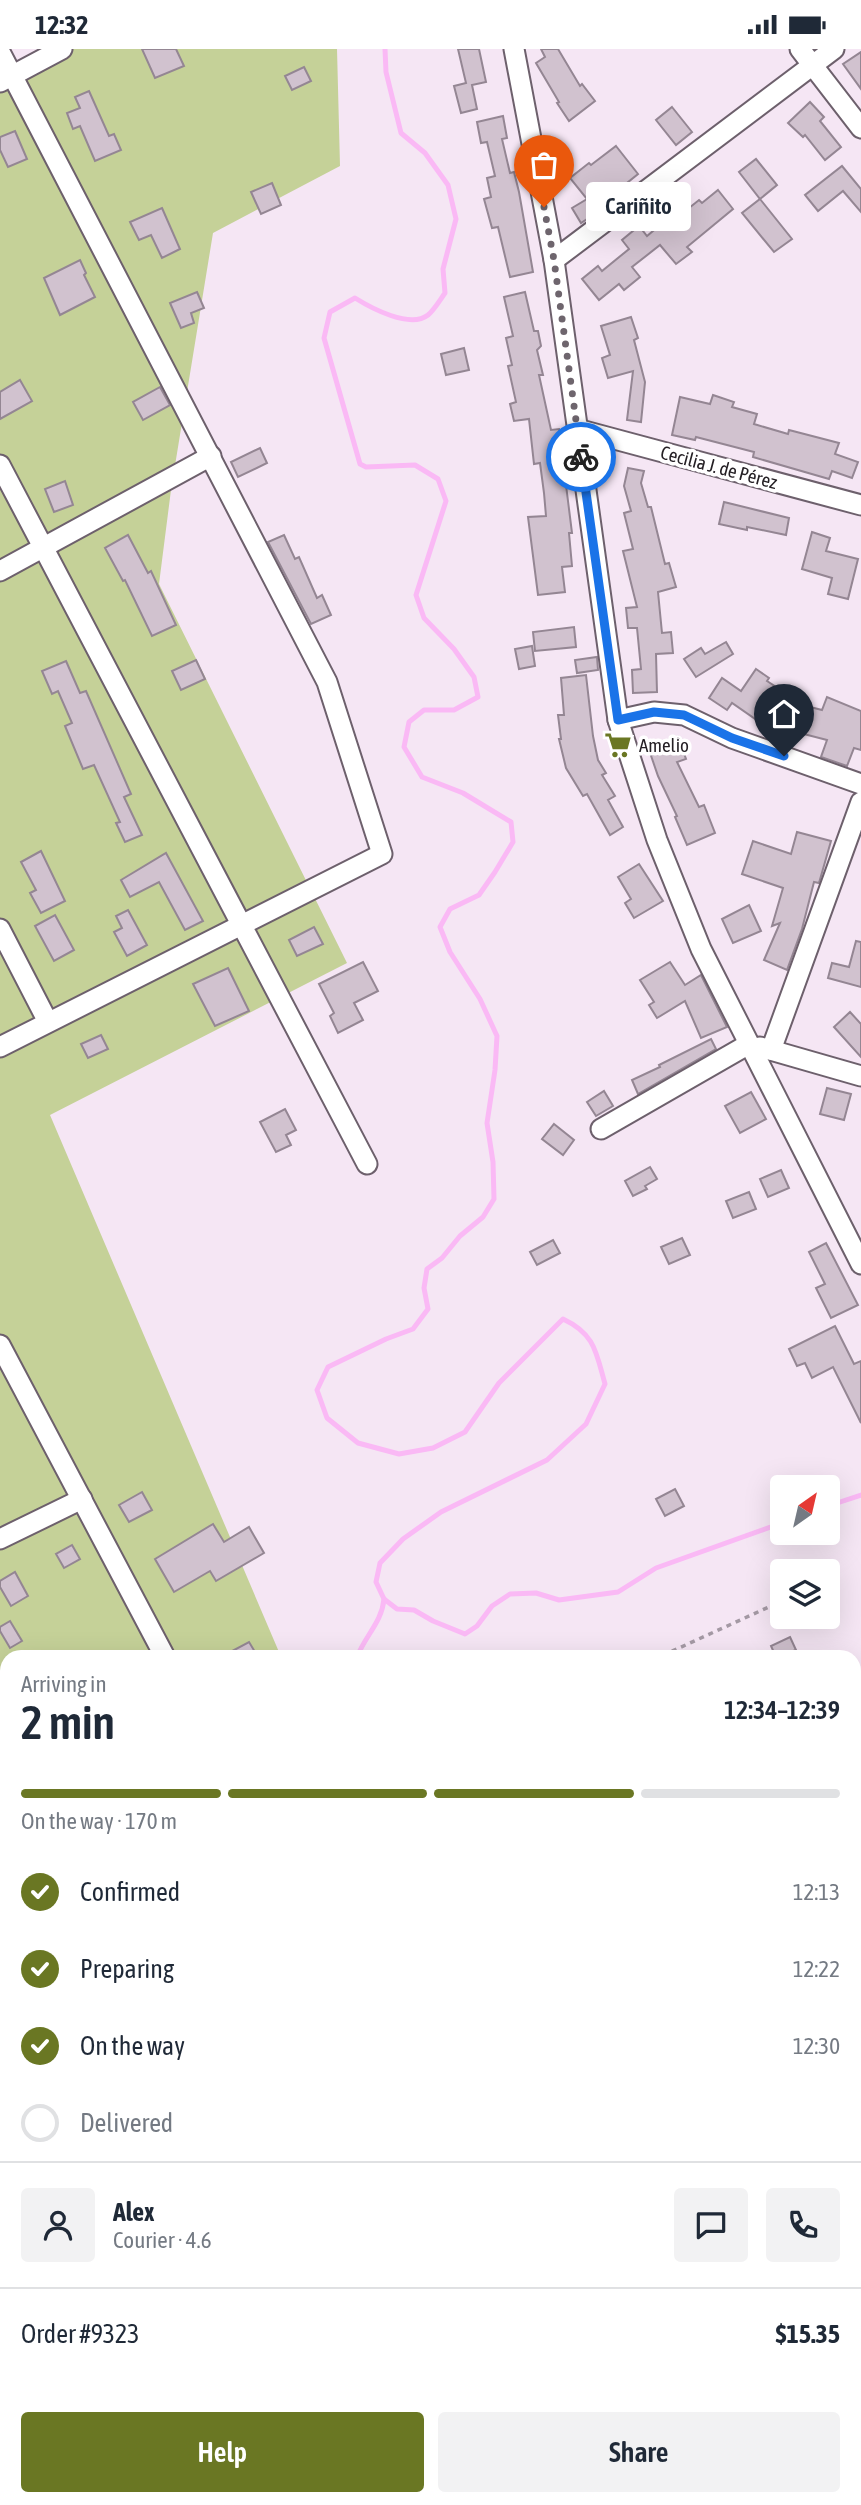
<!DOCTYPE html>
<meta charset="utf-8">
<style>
:root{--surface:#fff;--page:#f2f2f3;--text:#1f2937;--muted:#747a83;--line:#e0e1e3;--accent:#6a7723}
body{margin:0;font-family:"Asap Condensed",sans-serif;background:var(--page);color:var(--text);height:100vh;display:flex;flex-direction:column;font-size:26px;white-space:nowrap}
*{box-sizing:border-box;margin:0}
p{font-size:23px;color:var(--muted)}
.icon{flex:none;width:38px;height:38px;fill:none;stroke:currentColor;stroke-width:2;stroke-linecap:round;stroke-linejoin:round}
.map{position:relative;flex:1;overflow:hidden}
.drawer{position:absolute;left:0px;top:1601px;width:861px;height:856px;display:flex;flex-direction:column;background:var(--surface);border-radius:21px 21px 0 0;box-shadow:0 7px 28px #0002}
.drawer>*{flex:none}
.needle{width:46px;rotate:34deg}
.controls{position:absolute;left:770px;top:1426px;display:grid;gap:14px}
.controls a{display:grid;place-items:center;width:70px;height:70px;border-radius:7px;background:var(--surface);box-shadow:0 7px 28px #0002;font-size:35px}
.pin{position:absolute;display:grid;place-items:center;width:60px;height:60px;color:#fff;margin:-72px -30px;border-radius:50% 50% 50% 0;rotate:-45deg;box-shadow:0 0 7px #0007}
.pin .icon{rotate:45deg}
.courier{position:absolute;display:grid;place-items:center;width:70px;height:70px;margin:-35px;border:5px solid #1a73e8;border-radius:50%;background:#fff;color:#222;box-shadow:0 2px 9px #0007}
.bubble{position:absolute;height:49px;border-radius:7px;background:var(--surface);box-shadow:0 7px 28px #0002;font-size:23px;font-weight:600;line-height:49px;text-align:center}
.summary em{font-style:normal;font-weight:600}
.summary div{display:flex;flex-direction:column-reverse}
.summary{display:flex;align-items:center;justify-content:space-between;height:119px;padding:0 21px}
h1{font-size:46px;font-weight:600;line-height:52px}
.bar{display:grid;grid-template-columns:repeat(4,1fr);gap:10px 7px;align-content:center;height:84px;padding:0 21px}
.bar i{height:9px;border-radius:5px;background:var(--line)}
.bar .on{background:var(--accent)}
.bar p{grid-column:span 4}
.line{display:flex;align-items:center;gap:18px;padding:0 21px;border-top:2px solid var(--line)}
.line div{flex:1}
.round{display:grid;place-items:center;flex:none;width:74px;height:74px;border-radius:7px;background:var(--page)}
ol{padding:0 21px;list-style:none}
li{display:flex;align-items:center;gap:21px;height:77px}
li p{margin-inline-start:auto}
li .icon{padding:7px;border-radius:50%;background:var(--accent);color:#fff;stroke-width:4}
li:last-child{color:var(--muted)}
li i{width:38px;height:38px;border:4px solid var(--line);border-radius:50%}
.action{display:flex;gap:14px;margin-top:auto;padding:14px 21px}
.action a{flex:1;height:80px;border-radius:7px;background:var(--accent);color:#fff;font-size:28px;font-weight:600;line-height:80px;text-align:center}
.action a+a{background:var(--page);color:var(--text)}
.status{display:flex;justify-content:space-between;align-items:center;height:49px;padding:0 35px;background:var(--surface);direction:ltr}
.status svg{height:19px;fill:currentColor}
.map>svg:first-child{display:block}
.green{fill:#c5d198}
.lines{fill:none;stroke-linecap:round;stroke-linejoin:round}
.stream{stroke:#fab9f5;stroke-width:5}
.building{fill:#d1c2cf;stroke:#948693;stroke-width:2}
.street-casing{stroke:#6d606c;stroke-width:23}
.path{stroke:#a499a4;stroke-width:3.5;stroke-dasharray:5 5;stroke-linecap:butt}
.street{stroke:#fff;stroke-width:19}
.done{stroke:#6e656d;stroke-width:7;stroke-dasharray:0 12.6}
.route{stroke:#1a73e8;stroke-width:9}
.labels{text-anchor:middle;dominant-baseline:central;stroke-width:7;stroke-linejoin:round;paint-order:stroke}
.street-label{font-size:19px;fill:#252025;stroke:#fff}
.poi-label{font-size:19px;fill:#252025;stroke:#fff;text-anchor:start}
</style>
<div class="status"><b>12:32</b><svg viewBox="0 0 49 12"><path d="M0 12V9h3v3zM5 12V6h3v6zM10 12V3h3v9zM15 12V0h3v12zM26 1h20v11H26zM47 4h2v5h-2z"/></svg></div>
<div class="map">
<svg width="861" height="2456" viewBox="0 0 861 2456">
<rect width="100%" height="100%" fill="#f5e6f4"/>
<polygon class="green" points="0,0 15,20 50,0 337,0 340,117 213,184 171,441 159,535 347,914 50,1066 279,1603 269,1608 7,1608 7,1990 0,1994"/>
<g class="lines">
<g class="stream">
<path d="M385,0l1,23 15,61 24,20 23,32 8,34 -13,50 2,24c-5,7 -11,17 -17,22 -18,14 -57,-7 -73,-17l-25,14 -6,26 36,126 6,3 49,-2 23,14 8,22 -30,94 8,23 30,31 20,28 4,20 -24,13h-30l-15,12 -5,25 18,30 41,16 48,29 2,20 -18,30 -16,23 -29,14 -10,18 10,25 30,47 17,37 -2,34 -8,53 6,39 1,37 -11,18 -23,19 -18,22 -15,11 -3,19 4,21 -15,20 -27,10 -58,28 -11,23 10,28 31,25 41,11 34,-6 32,-16 34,-49 64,-64c32,15 33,33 42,65l-19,40 -39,36 -106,52 -38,27 -23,24 -4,19 8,17 13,10 17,1 19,11 32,13 12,-8 15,-20 18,-12 26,-1 23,7 59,-8 38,-24 126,-45"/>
<polyline points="828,1457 861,1446"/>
<path d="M357,1608c8,-21 25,-35 27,-58"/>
<polyline points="0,2078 7,2069"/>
<polyline points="500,2456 503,2450"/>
</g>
</g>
<g class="building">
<polygon points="142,0 176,0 184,17 155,29"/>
<polygon points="458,0 479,0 486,33 472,36 477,60 461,64 454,37 466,34"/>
<polygon points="541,0 558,0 580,37 582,35 595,52 569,72 557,54 559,53 536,14 545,8"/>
<polygon points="861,3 861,40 843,15"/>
<polygon points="304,18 311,32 292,41 285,27"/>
<polygon points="89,42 109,87 114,85 121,101 95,112 80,77 73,80 67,64 80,59 75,48"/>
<polygon points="810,53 824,68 820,72 841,98 825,111 805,86 803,88 788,74"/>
<polygon points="672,58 692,83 676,96 656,71"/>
<polygon points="503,67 507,89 502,90 510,124 514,123 519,143 533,223 510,228 498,178 492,179 484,150 491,148 487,129 495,127 487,93 481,94 477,73"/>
<polygon points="15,82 27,110 8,118 0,101 0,88"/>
<polygon points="616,97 638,125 591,163 593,166 581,174 572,159 587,150 570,129 589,114 591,116"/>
<polygon points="756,110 777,136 760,150 739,123"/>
<polygon points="842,117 861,140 861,163 843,142 818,162 805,146"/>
<polygon points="272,134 281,156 261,165 251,143"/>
<polygon points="718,141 733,160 687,198 692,203 676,215 660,196 632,218 640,228 624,241 619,235 599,251 582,230 598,217 602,222 629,200 622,191 639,177 647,187 666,171 669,175 699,151 702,154"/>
<polygon points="760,150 792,190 774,203 742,164"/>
<polygon points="162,159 180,200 162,209 151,186 139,191 130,173"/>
<polygon points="80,211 86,224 84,226 95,248 60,266 44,229"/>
<polygon points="197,243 204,259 191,264 194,274 181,279 170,254"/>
<polygon points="525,243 534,282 538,282 541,297 537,301 543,326 539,326 551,381 559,380 572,484 569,484 572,517 562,518 565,543 538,546 528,468 546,467 544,444 540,414 534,415 529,370 514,372 510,355 516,353 508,317 512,316 506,289 513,287 504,248"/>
<polygon points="631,268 638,289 634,291 645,333 641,373 627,371 633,322 608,329 602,309 610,306 601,277"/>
<polygon points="464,299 469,321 446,326 441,305"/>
<polygon points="20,331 32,352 0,370 0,343"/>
<polygon points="160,338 170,356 143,371 133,353"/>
<polygon points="713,346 734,353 732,358 757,365 754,375 788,385 789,381 839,394 835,405 858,413 852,429 832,422 829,430 753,408 754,403 696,388 695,391 672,386 680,348 710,355"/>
<polygon points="260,399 267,414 238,428 231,413"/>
<polygon points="628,419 644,422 641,434 648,458 651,458 665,515 669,514 676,538 658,543 662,584 671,583 673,604 656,605 657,643 633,644 632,621 641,620 637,579 628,579 626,559 637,558 623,502 633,500 624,464 631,462 624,437"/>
<polygon points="65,432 73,456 54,463 45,440"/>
<polygon points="724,453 789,469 786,486 747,478 747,481 719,475"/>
<polygon points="812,483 830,489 826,502 858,510 848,550 828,545 832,529 802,520"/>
<polygon points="128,486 148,524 151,522 176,576 152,587 125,531 123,532 105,499"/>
<polygon points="284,486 295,510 299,508 317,549 322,546 331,566 311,575 268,493"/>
<polygon points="574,578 576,598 535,602 533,583"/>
<polygon points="726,593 733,605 696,628 684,610 701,599 705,605"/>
<polygon points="532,597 535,617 519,620 515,600"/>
<polygon points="597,608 598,621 577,624 575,611"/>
<polygon points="196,611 205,630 181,641 172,622"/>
<polygon points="66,612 80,644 86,642 131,745 124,748 142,786 125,793 116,774 120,773 94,716 83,720 65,677 72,674 58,642 52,645 42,622"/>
<polygon points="756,620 769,629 767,632 787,645 783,651 822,661 827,648 861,662 861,701 854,699 847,717 821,708 827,691 761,674 732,654 727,661 709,649 722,629 741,642"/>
<polygon points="586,626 593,687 598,711 606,724 602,726 615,747 608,751 623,778 610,786 587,745 583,747 566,719 559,690 561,690 558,666 564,666 561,629"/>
<polygon points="678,688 686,710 677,713 699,758 704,756 715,784 687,796 675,768 677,767 658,727 648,698"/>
<polygon points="797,783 831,792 819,834 814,833 802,880 787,921 764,911 780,874 772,877 783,839 742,825 753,792 791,805"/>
<polygon points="41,802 65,852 41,864 30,844 36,841 21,813"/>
<polygon points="166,804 203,872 185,881 159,833 130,848 121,831"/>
<polygon points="639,815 663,852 634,869 625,854 631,850 618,828"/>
<polygon points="749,856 761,882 733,894 722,870"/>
<polygon points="128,861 147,896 127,907 114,883 122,879 116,867"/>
<polygon points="55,866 74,901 54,912 35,877"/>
<polygon points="314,878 323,895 297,907 289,891"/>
<polygon points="856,892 861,893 861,938 828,929 832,914 849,918"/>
<polygon points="363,913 378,942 354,954 363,971 338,984 330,967 334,964 319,935"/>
<polygon points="670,913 685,936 701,926 727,978 701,989 685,952 657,969 649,956 654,953 640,931"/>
<polygon points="228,919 249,962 215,977 193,935"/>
<polygon points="850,963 861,975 861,1008 834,978"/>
<polygon points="101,986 108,1000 88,1009 81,995"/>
<polygon points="711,990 716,1000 638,1045 632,1031 660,1018 659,1016"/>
<polygon points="827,1039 851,1045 844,1071 820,1065"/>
<polygon points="604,1042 613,1057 596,1067 587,1053"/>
<polygon points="751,1043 766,1070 740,1084 725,1057"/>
<polygon points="285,1060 296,1081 286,1086 291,1096 276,1103 260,1073"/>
<polygon points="554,1075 574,1091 563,1106 542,1090"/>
<polygon points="650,1118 657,1130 645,1137 647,1140 633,1147 625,1132"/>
<polygon points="781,1121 789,1139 768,1148 760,1130"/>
<polygon points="749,1143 756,1160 733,1169 726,1152"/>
<polygon points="682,1189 690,1206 669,1215 661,1198"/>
<polygon points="553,1191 560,1204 537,1216 530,1203"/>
<polygon points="826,1194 858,1256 831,1269 816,1239 825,1235 809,1203"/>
<polygon points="835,1277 854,1315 861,1312 861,1374 833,1318 812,1329 805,1314 797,1317 789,1300"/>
<polygon points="675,1440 684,1457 665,1467 656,1450"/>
<polygon points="142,1443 152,1461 129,1473 119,1456"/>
<polygon points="213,1475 224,1493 249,1478 264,1504 216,1532 210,1522 174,1543 155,1510"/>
<polygon points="72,1496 80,1510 64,1519 56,1505"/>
<polygon points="15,1523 28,1547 11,1557 0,1538 0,1532"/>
<polygon points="10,1572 22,1592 10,1599 0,1582 0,1578"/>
<polygon points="790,1588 796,1601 776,1608 771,1597"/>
<polygon points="249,1593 258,1608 221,1608"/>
</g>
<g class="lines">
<defs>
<g id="street">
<polyline points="514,0 554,211 618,671 657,791 701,900 861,1215"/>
<polyline points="800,0 861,79"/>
<polyline points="0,3 327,633 382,805 0,998"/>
<polyline points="0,33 62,0"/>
<polyline points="554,211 834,0"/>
<polyline points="577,380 861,456"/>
<polyline points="0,416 367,1115"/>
<polyline points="0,522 211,407"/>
<polyline points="618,671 654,663 684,666 732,689 861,735"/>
<polyline points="0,880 48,973"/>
<polyline points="760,998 861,1027"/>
<polyline points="771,1001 861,753"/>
<polyline points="601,1080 749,995"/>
<polyline points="0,1296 165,1608"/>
<polyline points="0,1490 82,1450"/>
<polyline points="0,1726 7,1739"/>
<polyline points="0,1965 7,1962"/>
<polyline points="0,2162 7,2158"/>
<polyline points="854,2440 861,2438"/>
<polyline points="138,2450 141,2456"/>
<polyline points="429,2450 433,2456"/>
<polyline points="688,2450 693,2456"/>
<polyline points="786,2456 811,2450"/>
</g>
</defs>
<use href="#street" class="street-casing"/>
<g class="path">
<polyline points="664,1608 668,1604 782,1552"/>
<polyline points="854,1936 861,1933"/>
<polyline points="854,2324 861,2333"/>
<polyline points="0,2375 7,2372"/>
</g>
<use href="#street" class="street"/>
</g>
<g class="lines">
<polyline class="done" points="544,158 554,211 581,408"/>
<polyline class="route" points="581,408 618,671 654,663 684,666 732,689 784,707"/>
</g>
<defs>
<symbol id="supermarket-bare" viewBox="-9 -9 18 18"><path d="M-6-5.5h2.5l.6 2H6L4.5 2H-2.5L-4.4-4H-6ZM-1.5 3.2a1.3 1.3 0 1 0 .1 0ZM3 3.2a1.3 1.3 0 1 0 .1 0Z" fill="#6a7723" stroke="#fff" stroke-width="2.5" paint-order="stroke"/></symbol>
</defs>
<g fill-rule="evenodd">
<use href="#supermarket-bare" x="599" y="677" width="38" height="38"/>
</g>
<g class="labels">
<g class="street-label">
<text transform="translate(719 418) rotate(15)">Cecilia J. de Pérez</text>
</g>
<g class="poi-label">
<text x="639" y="696">Amelio</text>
</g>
</g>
</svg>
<div class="controls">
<a><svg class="needle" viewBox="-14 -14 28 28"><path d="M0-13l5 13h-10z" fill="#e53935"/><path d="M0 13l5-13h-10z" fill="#747a83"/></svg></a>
<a><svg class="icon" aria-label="layers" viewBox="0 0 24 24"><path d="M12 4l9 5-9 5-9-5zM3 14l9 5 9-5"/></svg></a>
</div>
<div class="pin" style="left:544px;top:158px;background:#ea580c"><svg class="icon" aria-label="bag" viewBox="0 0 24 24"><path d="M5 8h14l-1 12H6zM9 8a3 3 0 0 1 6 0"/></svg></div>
<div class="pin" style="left:784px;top:707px;background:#1f2937"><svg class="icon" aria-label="home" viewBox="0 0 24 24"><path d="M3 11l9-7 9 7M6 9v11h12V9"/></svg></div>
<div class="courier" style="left:581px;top:408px"><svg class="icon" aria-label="bike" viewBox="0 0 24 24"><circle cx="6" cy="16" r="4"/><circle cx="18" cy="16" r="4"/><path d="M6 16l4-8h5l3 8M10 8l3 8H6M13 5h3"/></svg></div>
<div class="bubble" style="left:586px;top:133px;width:105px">Cariñito</div>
<section class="drawer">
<div class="summary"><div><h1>2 min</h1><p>Arriving in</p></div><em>12:34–12:39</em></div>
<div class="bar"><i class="on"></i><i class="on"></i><i class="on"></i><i></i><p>On the way · 170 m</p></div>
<ol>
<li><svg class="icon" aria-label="check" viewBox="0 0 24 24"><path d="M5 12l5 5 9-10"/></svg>Confirmed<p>12:13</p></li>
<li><svg class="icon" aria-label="check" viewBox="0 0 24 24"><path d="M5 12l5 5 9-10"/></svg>Preparing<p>12:22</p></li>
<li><svg class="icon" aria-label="check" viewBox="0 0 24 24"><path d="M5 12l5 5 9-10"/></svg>On the way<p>12:30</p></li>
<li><i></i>Delivered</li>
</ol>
<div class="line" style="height:126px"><a class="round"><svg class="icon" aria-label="person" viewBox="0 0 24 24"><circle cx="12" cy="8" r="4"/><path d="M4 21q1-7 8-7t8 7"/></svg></a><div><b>Alex</b><p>Courier · 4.6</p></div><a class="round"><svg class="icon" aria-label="chat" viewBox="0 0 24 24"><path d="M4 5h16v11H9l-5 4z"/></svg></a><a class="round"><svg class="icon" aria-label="phone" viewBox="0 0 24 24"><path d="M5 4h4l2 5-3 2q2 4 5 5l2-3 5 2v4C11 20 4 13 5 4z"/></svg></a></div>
<div class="line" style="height:91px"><div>Order #9323</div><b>$15.35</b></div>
<div class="action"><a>Help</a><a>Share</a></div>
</section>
</div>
